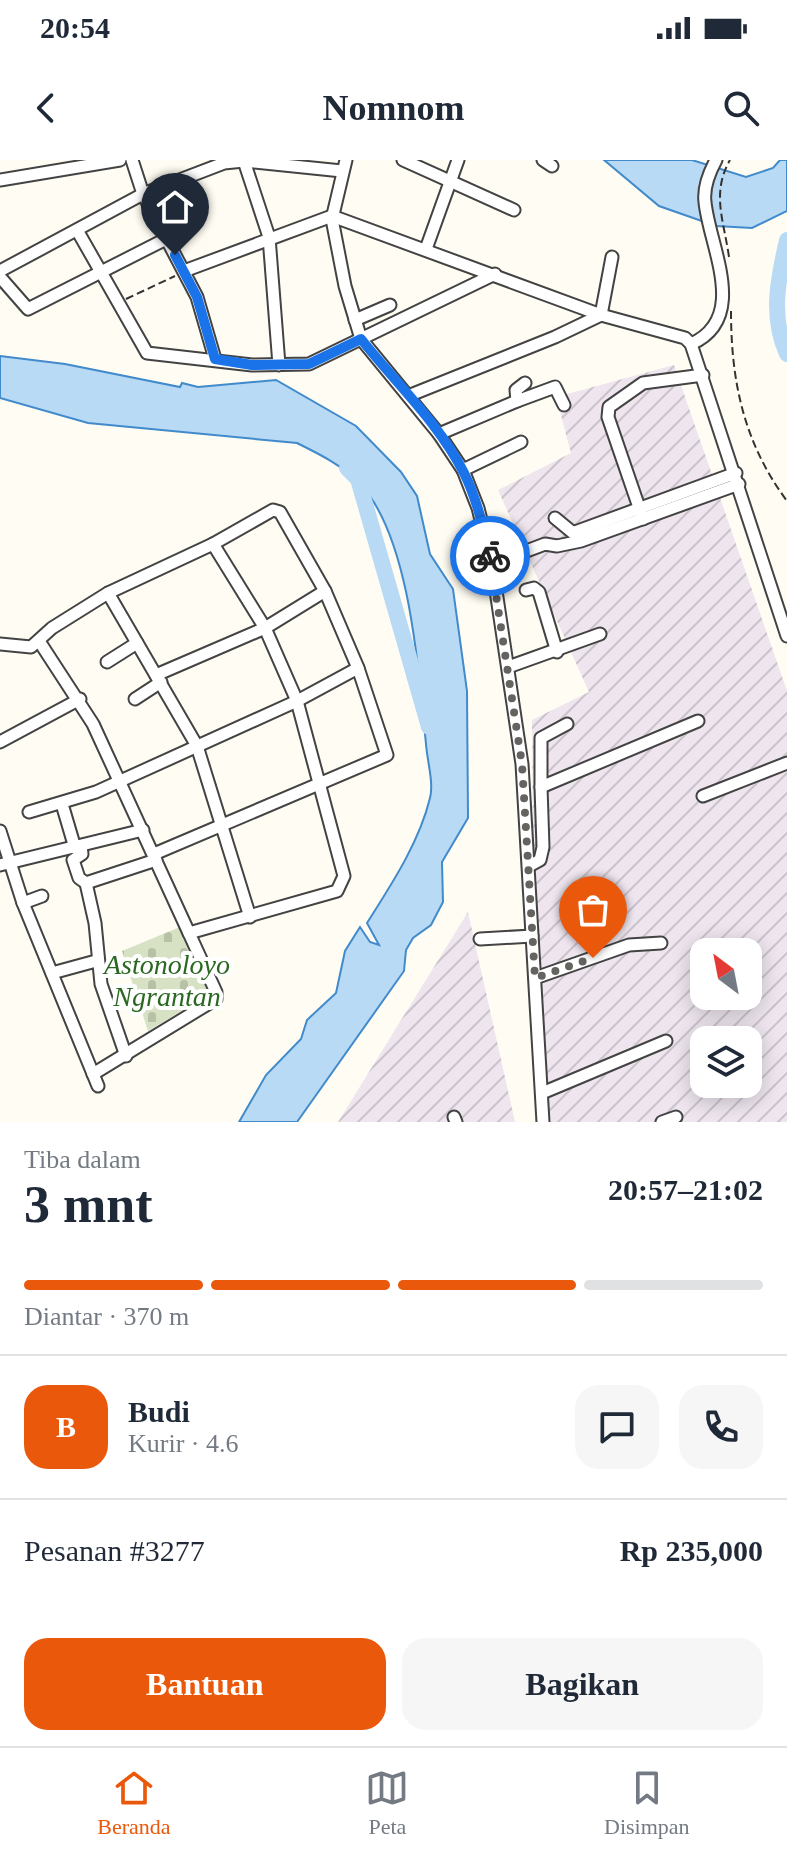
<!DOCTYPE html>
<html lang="id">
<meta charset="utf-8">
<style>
:root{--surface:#fff;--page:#f6f6f7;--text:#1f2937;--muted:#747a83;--line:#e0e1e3;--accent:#ea580c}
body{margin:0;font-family:"Times New Roman",serif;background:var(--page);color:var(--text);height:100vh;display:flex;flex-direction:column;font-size:30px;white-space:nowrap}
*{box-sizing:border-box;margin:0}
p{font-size:26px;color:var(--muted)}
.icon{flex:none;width:44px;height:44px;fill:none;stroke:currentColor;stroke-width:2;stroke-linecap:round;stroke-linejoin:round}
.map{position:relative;height:962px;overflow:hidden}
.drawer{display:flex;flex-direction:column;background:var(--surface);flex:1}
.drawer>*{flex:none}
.needle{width:52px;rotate:328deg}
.controls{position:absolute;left:690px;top:778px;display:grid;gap:16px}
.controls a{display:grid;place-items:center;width:72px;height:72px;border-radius:16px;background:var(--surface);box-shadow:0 4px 20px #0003;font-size:40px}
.pin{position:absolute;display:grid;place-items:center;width:68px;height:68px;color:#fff;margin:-82px -34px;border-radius:50% 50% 50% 0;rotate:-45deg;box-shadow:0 0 8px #0007}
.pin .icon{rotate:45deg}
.courier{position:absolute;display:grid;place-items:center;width:80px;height:80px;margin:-40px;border:6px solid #1a73e8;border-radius:50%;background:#fff;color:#222;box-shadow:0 2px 10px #0007}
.headline em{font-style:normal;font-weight:700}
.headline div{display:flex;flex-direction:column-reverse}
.headline{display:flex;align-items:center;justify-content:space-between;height:136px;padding:0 24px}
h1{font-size:52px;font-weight:700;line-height:60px}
.bar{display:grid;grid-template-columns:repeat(4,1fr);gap:12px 8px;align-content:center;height:96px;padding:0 24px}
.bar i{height:10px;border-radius:6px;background:var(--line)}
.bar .selected{background:var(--accent)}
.bar p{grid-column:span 4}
.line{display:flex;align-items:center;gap:20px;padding:0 24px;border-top:2px solid var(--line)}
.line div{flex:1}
.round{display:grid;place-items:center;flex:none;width:84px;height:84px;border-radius:24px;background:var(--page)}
.primary-button{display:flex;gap:16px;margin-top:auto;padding:16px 24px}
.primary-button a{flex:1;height:92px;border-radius:24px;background:var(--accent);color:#fff;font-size:32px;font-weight:700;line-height:92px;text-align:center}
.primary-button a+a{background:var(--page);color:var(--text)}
.status{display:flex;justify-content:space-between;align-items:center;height:56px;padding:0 40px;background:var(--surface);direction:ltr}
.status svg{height:22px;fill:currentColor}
header{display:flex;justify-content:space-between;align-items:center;height:104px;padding:0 24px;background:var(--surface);font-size:36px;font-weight:700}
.tabs{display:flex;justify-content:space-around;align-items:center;height:112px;border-top:2px solid var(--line);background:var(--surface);font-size:22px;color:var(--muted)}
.tabs a{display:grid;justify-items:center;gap:4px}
.tabs .selected{color:var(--accent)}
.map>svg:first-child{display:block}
.industrial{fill:url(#industrial-furrows);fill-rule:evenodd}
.cemetery{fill:url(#cemetery-stones)}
.water{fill:#b9daf5;stroke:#418acb;stroke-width:2}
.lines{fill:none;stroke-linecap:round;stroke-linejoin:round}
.river{stroke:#b9daf5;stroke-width:16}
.minor-casing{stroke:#434343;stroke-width:15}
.path{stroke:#323232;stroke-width:2;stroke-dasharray:8 4;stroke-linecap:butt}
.minor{stroke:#fff;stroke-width:11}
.done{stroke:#64635f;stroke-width:8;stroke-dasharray:0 14.4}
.route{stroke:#1a73e8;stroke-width:10}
.labels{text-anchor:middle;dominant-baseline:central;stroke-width:8;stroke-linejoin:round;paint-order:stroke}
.park-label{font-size:28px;font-style:italic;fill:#2a6821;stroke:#fff}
</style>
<div class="status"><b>20:54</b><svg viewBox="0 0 49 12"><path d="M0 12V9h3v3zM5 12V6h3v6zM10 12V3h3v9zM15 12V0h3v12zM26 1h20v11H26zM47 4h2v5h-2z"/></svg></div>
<header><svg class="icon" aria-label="back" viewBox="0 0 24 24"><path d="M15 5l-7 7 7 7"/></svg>Nomnom<svg class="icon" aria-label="search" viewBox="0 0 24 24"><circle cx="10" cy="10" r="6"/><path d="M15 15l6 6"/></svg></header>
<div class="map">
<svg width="787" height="962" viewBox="0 0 787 962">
<defs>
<pattern id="industrial-furrows" width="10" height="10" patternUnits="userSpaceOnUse" patternTransform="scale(2)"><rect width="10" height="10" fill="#eee5ee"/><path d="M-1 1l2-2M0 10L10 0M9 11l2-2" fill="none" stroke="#cbc3cb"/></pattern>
<pattern id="cemetery-stones" width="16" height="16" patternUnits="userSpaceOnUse" patternTransform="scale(2)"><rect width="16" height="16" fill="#d6e2c3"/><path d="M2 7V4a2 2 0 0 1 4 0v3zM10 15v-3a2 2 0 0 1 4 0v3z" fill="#b7c1a6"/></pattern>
</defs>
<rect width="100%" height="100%" fill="#fffdf3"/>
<g class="industrial">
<path d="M674,205l113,326v431h-252l-3,-402 57,-28 -91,-202 73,-37 -15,-56zM704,792h44v44h-44zM704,880h44v44h-44z"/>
<polygon points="468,752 515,962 338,962"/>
</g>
<polygon class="cemetery" points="180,767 211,833 148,871 122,791"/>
<g class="water">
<polygon points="604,0 692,0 746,17 773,8 780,0 787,0 787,51 752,68 716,66 659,46"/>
<path d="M0,196l65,8 115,23 2,-4 16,4 78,-7 80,46 45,46 16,24 13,58 23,35 14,102 1,127 -26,44 1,40 -12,23 -18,13 -7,12 -2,21 -107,151h-58l27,-47 35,-36 6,-19 29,-27 9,-42 15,-24 10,15 9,3 -12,-22c24,-38 52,-80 63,-125 4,-15 -3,-38 -4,-54 -7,-70 -16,-211 -68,-262 -16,-17 -41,-29 -61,-39l-209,-20 -88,-25z"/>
</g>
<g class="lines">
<g class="river">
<path d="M787,80c-9,39 -17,77 0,114"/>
<polyline points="347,308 358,319 429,567"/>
</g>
<defs>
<g id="minor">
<polyline points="132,0 143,34 197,137 215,199"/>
<polyline points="346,0 332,59 345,126 361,179 439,274 463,310 478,348 492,404 522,604 543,962"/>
<polyline points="403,0 514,50"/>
<polyline points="543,0 552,6"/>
<polyline points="244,1 269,77 279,205"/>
<polyline points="0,20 120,0"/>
<polyline points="77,70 147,193 252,205 309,204 495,114"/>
<polyline points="426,89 458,0"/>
<polyline points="0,111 143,34 224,3 244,1 342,11"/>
<polyline points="184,111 332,56 601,155 685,178 691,184 787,476"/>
<polyline points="0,117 28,149 166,79"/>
<polyline points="355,160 390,145"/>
<path d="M691,184c59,-26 18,-98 14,-142 -2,-15 4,-29 11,-42"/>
<polyline points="408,236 555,177 601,155 612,97"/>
<polyline points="517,241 555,227 564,245"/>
<polyline points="439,274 517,241 516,230 525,223"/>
<polyline points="463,310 521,282"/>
<polyline points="555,358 578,377"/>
<polyline points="643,359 608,257 609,247 643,223 703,215"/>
<polyline points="575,372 736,313"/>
<polyline points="492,404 545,384 557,386 581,381 739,324"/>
<polyline points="526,430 534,428 539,432 557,492"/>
<polyline points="108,433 197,586 250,757"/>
<polyline points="39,481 93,564 189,773 337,731 344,716 297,541 265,468 213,384"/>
<polyline points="0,484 31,487 52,468 108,433 213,384 273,350 280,352 325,431 358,508 387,595 154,694"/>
<polyline points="107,502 137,483"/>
<polyline points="508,507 600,474"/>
<polyline points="156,515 265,468 325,431"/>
<polyline points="135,539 161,522"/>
<polyline points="567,564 541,578 541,627 698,561"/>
<polyline points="0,582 80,539"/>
<polyline points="703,636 787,603"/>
<polyline points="62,644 75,688"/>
<polyline points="29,652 96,632 297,541 358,508"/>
<polyline points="0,671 23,743 98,926"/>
<polyline points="81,686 82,694 73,700 79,718 86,723 156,700"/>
<polyline points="0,705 143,670"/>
<polyline points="529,706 540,700 543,687 541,627"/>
<polyline points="86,723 95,763 101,824 126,896"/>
<polyline points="23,743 42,736"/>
<polyline points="480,779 532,776"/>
<polyline points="52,813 96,801"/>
<polyline points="535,818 629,785 661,783"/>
<polyline points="93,914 216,839 216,832 189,773"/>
<polyline points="542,933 666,881"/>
<polyline points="454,957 456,962"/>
<polyline points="662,962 676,957"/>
</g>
</defs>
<use href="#minor" class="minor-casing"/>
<g class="path">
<path d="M729,97c-5,-36 -18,-64 1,-97"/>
<polyline points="126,139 175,116"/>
<path d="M731,151c0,71 13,132 56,190"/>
</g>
<use href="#minor" class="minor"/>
</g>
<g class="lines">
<polyline class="done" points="490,396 522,604 535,818 593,798"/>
<path class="route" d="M175,95l22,42 18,62 37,6 57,-1 52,-25c34,43 78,84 103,134 13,26 19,54 26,83"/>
</g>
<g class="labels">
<g class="park-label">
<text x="167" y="804">Astonoloyo<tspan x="167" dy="32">Ngrantan</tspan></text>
</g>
</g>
</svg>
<div class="controls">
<a><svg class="needle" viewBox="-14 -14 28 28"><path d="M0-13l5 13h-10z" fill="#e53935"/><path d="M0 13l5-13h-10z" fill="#747a83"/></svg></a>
<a><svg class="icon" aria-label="layers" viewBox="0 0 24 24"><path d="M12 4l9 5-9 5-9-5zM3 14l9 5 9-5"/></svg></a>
</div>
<div class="pin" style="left:593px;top:798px;background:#ea580c"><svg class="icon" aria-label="bag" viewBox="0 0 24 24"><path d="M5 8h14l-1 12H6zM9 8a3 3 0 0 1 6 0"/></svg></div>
<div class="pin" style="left:175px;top:95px;background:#1f2937"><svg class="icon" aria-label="home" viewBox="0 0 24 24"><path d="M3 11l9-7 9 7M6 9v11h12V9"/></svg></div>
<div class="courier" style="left:490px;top:396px"><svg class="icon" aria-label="bike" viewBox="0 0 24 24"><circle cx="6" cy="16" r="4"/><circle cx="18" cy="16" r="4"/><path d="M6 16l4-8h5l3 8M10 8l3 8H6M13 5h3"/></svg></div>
</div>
<section class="drawer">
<div class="headline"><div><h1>3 mnt</h1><p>Tiba dalam</p></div><em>20:57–21:02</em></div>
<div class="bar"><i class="selected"></i><i class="selected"></i><i class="selected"></i><i></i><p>Diantar · 370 m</p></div>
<div class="line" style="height:144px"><b class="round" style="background:var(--accent);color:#fff">B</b><div><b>Budi</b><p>Kurir · 4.6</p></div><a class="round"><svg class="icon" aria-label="chat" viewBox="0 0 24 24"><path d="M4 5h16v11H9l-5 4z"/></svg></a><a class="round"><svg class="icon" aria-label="phone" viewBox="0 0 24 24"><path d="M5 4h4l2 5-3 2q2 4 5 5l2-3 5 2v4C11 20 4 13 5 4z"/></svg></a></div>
<div class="line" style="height:104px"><div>Pesanan #3277</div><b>Rp 235,000</b></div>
<div class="primary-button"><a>Bantuan</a><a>Bagikan</a></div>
</section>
<nav class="tabs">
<a class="selected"><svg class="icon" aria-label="home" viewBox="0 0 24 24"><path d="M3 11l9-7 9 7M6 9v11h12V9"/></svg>Beranda</a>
<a><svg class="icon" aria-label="map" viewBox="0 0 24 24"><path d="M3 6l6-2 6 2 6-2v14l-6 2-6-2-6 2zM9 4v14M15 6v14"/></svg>Peta</a>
<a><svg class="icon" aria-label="saved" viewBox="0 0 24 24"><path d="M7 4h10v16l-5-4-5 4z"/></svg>Disimpan</a>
</nav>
